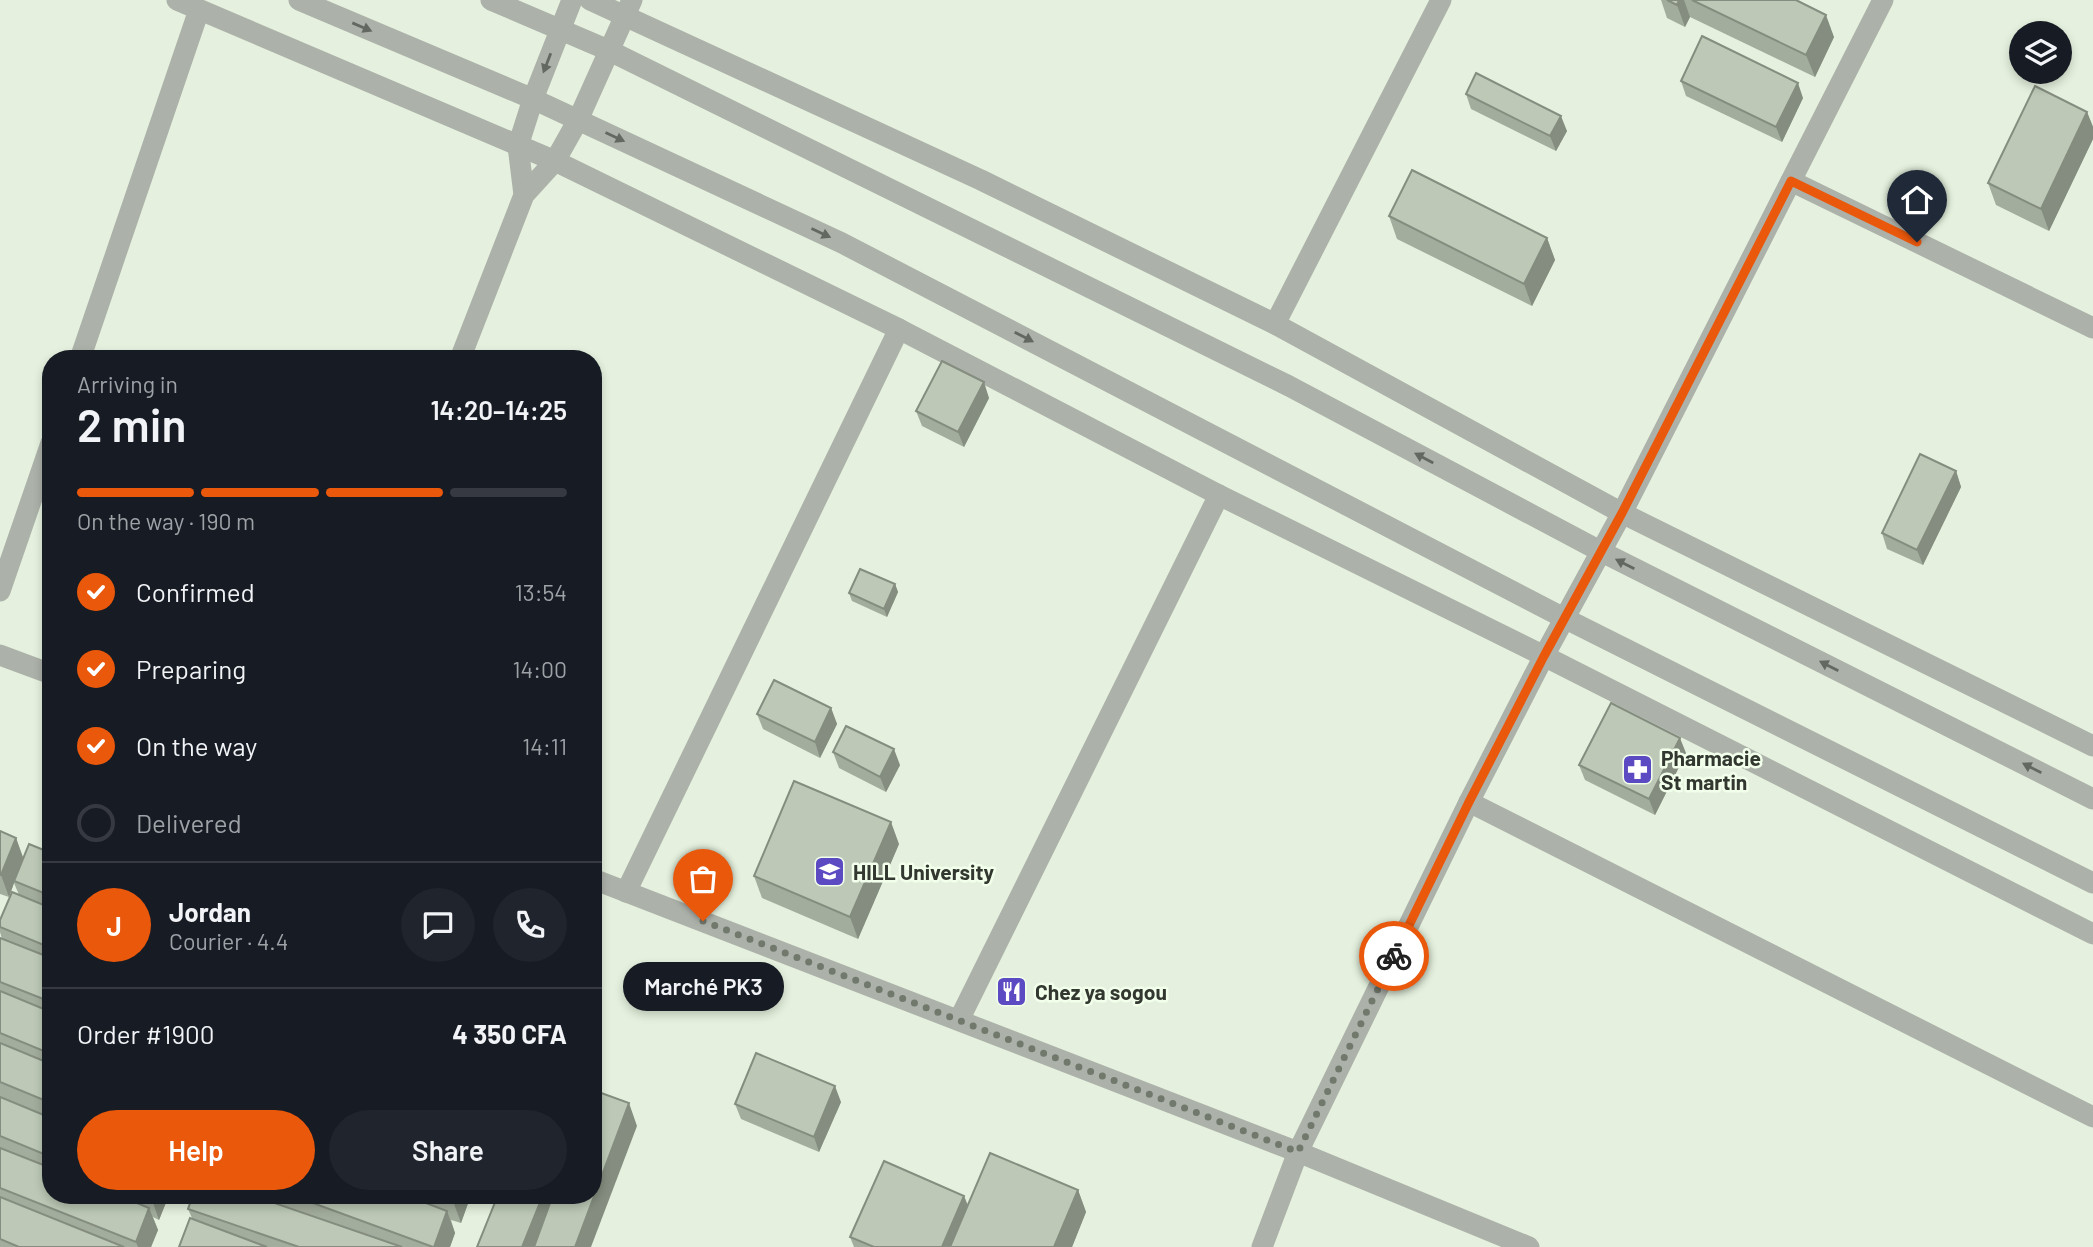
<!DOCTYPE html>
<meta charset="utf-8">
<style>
:root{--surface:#171b24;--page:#20242c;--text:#f1f3f6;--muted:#9ea1a6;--line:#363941;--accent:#ea580c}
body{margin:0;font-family:Barlow,sans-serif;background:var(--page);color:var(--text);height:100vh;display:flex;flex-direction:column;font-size:26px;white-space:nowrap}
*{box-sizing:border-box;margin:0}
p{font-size:23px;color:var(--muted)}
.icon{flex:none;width:38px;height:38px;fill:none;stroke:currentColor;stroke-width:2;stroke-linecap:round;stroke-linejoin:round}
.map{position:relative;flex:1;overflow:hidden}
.panel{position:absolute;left:42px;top:350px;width:560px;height:854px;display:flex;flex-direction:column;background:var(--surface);border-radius:28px;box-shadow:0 4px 10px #0003}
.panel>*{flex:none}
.buttons{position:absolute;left:2009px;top:21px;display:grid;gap:14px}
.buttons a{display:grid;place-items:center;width:63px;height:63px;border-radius:50%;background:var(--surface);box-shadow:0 4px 10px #0003;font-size:35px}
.pin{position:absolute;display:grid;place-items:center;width:60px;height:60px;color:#fff;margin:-72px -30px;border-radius:50% 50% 50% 0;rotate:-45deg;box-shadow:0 0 7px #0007}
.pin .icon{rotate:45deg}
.courier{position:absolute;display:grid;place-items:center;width:70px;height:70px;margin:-35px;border:5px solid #ea580c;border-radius:50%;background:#fff;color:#222;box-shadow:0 2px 9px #0007}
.bubble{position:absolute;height:49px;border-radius:24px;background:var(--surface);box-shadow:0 4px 10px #0003;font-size:23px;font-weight:600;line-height:49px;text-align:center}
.overview em{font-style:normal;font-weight:600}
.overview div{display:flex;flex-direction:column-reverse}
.overview{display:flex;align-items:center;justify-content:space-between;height:119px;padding:0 35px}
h1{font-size:46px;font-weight:600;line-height:52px}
.bar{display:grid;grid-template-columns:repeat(4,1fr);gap:10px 7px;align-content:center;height:84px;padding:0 35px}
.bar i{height:9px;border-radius:5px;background:var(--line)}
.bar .on{background:var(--accent)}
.bar p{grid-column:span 4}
.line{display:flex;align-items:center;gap:18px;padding:0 35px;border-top:2px solid var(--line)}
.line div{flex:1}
.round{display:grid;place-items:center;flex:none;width:74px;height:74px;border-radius:37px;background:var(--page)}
ol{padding:0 35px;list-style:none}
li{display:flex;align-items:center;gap:21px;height:77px}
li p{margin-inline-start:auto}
li .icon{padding:7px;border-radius:50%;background:var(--accent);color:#fff;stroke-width:4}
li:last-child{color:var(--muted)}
li i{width:38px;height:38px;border:4px solid var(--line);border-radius:50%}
.cta{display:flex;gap:14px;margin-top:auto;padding:14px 35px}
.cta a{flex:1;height:80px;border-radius:42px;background:var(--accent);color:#fff;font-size:28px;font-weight:600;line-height:80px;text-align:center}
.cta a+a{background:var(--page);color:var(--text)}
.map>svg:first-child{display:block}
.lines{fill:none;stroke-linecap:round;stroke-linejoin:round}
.minor{stroke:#acb1a9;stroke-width:21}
.wall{fill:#a3ad9d}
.shaded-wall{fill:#848d7f}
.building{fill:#bdc9b6;stroke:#848d7f;stroke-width:2}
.oneway{fill:#636860}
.done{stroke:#71786c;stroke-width:7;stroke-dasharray:0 12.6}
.route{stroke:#ea580c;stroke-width:9}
.labels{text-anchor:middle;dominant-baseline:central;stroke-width:5;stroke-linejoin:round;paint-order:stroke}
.poi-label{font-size:21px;font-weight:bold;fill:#32372f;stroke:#f2ffeb;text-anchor:start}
</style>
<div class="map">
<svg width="2093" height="1247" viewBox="0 0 2093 1247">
<rect width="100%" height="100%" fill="#e5f1de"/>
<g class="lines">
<g class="minor">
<polyline points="177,0 555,161 899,329 1219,495 1544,656 2093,934"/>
<polyline points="299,0 533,99 842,243 1564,618 2093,883"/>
<polyline points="491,0 608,50 1289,386 1600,551 2093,799"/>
<polyline points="590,0 981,180 1275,324 1622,513 2093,746"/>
<polyline points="1791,181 2093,328"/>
<polyline points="524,195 518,146 533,99 572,0"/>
<polyline points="1275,324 1441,0"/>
<polyline points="80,359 199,10"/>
<polyline points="460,359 524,195 555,161 578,120 632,0"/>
<polyline points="0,591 51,443"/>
<polyline points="0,655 51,674"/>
<polyline points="1469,802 2093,1117"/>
<polyline points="593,879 1298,1152 1529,1247"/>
<polyline points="626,892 899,329"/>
<polyline points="959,1020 1219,495"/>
<polyline points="1262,1247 1298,1152 1469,802 1544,656 1622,513 1883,0"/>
</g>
</g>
<g class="wall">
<polygon points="1661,0 1796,0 1834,37 1815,77 1690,17 1685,27 1667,18"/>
<polygon points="1681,81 1803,98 1782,142 1686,96"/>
<polygon points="1466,94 1567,131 1556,151 1471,109"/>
<polygon points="2087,112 2093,127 2093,139 2049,231 1996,205 1988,183"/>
<polygon points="1389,216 1547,238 1555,260 1532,306 1397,239"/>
<polygon points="989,398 964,447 922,426 916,411"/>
<polygon points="1956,471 1961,487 1923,565 1887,549 1882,533"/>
<polygon points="895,584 898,592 887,617 852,601 849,593"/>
<polygon points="831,708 837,724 820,758 763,729 757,714"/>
<polygon points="833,752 900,765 886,792 839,768"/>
<polygon points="1686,753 1655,815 1585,780 1579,765"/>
<polygon points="0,831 16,838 23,858 51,853 51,1195 169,1195 159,1220 153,1217 158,1230 151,1247 0,1247 0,938 2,939 0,932 0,920 19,895 14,883 9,897 0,894"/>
<polygon points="899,844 858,939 762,898 754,876"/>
<polygon points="841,1102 819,1152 741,1119 735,1104"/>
<polygon points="1078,1190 1086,1212 1072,1247 854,1247 850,1237 964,1196 968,1205"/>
<polygon points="193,1195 471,1195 461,1223 451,1220 455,1233 450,1247 179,1247 192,1218 188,1209"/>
</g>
<g class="shaded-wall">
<polygon points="1679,0 1684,0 1690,17 1685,27 1677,5"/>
<polygon points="1826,15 1834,37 1815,77 1806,55"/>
<polygon points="1798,83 1803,98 1782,142 1776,127"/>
<polygon points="2087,112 2093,127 2093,139 2049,231 2041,209"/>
<polygon points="1561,116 1567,131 1556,151 1550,136"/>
<polygon points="1547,238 1555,260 1532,306 1524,284"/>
<polygon points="984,382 989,398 964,447 958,432"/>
<polygon points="1956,471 1961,487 1923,565 1917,550"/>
<polygon points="895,584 898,592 887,617 884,609"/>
<polygon points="831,708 837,724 820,758 815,742"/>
<polygon points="1680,738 1686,753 1655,815 1649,799"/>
<polygon points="894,749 900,765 886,792 880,777"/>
<polygon points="891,822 899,844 858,939 850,917"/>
<polygon points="16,838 24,860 14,881 14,883 9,897 1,875"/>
<polygon points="835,1086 841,1102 819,1152 814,1137"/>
<polygon points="629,1103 637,1126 591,1247 575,1247"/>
<polygon points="1078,1190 1086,1212 1072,1247 1054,1247"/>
<polygon points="152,1195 169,1195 159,1220 151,1197"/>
<polygon points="455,1195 471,1195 461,1223 453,1201"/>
<polygon points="543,1195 561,1195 539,1247 522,1247"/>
<polygon points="964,1196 972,1218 959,1247 942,1247"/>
<polygon points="149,1208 158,1230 151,1247 138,1247 136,1242"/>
<polygon points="447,1211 455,1233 450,1247 434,1247"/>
</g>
<g class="building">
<polygon points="1667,0 1679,0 1677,5"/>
<polygon points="1692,0 1796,0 1826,15 1806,55"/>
<polygon points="1702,36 1798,83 1776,127 1681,81"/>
<polygon points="1476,73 1561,116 1550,136 1466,94"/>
<polygon points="2035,86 2087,112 2041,209 1988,183"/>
<polygon points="1412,170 1547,238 1524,284 1389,216"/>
<polygon points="942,361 984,382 958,432 916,411"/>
<polygon points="1920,454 1956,471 1917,550 1882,533"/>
<polygon points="860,569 895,584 884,609 849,593"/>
<polygon points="774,680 831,708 815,742 757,714"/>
<polygon points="1611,703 1680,738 1649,799 1579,765"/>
<polygon points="846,726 894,749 880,777 833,752"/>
<polygon points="794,781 891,822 850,917 754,876"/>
<polygon points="0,831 16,838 1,875 0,875"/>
<polygon points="29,844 51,853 51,896 14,881"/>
<polygon points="12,892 51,908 51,948 0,927 0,920"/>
<polygon points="0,938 51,958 51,1002 0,982"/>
<polygon points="0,991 51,1012 51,1054 0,1033"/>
<polygon points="0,1043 51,1064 51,1103 0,1082"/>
<polygon points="756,1053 835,1086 814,1137 735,1104"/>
<polygon points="593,1090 629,1103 575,1247 534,1247 553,1195 593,1195"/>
<polygon points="0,1097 51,1118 51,1157 0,1136"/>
<polygon points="0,1148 51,1168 51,1195 118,1195 149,1208 136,1242 0,1188"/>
<polygon points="990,1153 1078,1190 1054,1247 950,1247"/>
<polygon points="884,1161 964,1196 942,1247 874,1247 850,1237"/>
<polygon points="193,1195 251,1195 402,1247 299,1247 188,1209"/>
<polygon points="291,1195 405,1195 447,1211 434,1247 433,1247"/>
<polygon points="436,1195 455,1195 453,1201"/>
<polygon points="498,1195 543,1195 522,1247 477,1247"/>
<polygon points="0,1197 124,1247 19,1247 0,1239"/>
<polygon points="190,1218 267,1247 179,1247"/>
</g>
<defs><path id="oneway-solid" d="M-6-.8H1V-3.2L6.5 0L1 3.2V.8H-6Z" transform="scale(1.75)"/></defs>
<g class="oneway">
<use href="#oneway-solid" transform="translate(362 27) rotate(23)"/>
<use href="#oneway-solid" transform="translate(547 63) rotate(111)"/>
<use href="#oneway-solid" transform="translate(615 137) rotate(25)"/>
<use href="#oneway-solid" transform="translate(821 233) rotate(25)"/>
<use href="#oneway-solid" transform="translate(1024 337) rotate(27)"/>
<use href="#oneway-solid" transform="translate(1424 458) rotate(-152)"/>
<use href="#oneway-solid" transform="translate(1625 564) rotate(-153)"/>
<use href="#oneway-solid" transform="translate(1829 666) rotate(-153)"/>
<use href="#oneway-solid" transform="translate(2032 768) rotate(-153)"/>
</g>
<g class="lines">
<polyline class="done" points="703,921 1298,1152 1394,956"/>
<polyline class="route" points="1394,956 1469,802 1544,656 1622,513 1791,181 1917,242"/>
</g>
<defs>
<symbol id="pharmacy-square" viewBox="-11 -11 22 22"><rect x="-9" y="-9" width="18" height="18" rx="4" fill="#5c4ac2" stroke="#f2ffeb"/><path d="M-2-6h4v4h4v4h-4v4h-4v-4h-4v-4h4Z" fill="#fff"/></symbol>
<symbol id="university-square" viewBox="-11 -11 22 22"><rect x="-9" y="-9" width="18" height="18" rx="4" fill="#5c4ac2" stroke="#f2ffeb"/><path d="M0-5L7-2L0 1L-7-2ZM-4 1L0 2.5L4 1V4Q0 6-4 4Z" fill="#fff"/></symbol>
<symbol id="restaurant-square" viewBox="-11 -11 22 22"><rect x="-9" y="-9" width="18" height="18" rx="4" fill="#5c4ac2" stroke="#f2ffeb"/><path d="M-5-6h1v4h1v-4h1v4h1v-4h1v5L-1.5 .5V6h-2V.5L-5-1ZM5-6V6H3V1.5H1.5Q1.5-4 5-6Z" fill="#fff"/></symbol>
</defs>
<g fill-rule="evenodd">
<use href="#pharmacy-square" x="1620" y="752" width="35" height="35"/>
<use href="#university-square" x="812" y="854" width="35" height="35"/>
<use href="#restaurant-square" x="994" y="974" width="35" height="35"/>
</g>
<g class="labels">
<g class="poi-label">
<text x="1661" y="757">Pharmacie<tspan x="1661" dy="24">St martin</tspan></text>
<text x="853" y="871">HILL University</text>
<text x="1035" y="991">Chez ya sogou</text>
</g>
</g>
</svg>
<div class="buttons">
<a><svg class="icon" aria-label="layers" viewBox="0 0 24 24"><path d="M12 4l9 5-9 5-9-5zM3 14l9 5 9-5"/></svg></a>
</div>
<div class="pin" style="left:703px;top:921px;background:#ea580c"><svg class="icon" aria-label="bag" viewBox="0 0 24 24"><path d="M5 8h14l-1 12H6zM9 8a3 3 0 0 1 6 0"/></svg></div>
<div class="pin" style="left:1917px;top:242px;background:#1f2937"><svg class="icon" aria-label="home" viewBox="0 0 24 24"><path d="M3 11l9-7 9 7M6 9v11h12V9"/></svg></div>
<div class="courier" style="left:1394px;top:956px"><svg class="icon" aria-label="bike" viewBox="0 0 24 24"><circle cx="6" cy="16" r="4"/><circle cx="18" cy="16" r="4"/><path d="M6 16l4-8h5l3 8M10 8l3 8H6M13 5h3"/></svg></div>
<div class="bubble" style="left:623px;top:962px;width:161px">Marché PK3</div>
<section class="panel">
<div class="overview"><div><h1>2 min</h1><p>Arriving in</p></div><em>14:20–14:25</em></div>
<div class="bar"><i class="on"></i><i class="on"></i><i class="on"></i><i></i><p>On the way · 190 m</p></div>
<ol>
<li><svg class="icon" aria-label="check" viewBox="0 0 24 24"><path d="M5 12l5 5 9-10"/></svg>Confirmed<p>13:54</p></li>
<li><svg class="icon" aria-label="check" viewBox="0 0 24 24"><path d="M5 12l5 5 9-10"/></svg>Preparing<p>14:00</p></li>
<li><svg class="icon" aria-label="check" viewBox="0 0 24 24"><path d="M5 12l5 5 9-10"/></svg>On the way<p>14:11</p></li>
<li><i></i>Delivered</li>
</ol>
<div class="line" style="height:126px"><b class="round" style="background:var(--accent);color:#fff">J</b><div><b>Jordan</b><p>Courier · 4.4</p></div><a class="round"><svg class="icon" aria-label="chat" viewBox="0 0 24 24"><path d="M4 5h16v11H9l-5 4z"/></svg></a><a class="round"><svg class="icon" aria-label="phone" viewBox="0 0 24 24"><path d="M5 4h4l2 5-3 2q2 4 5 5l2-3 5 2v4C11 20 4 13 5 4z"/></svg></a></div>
<div class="line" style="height:91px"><div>Order #1900</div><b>4 350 CFA</b></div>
<div class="cta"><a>Help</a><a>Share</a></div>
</section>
</div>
